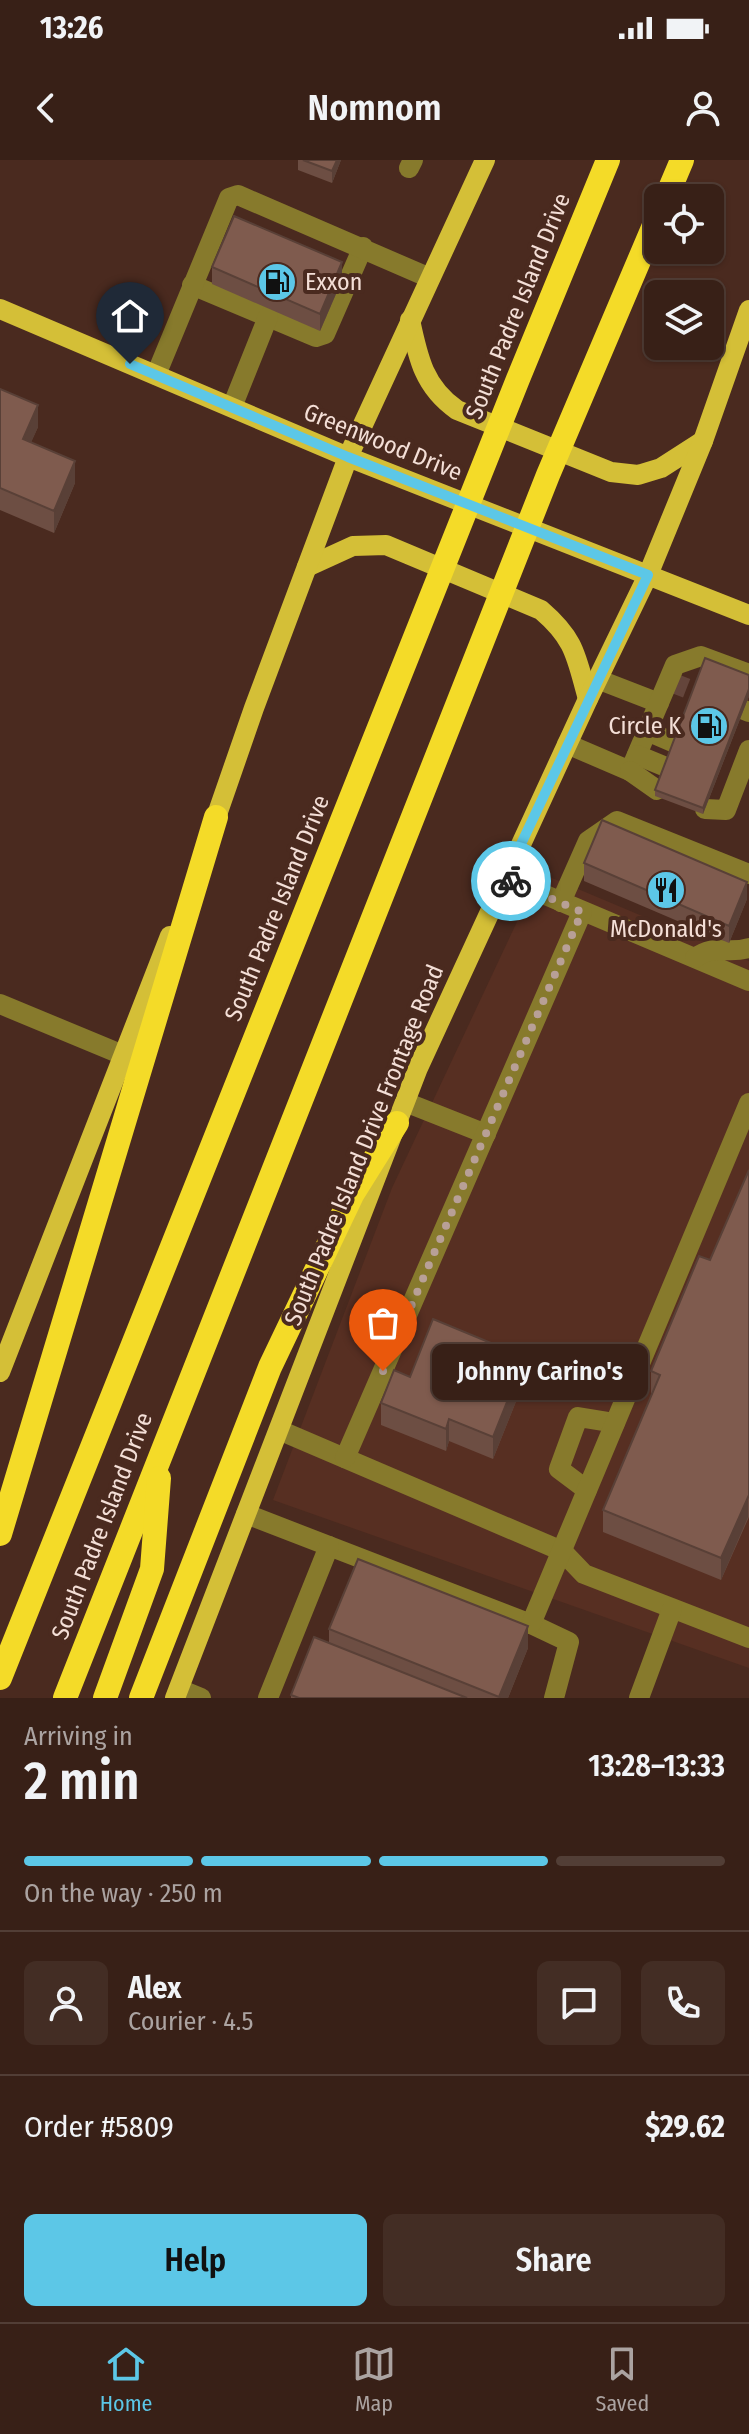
<!DOCTYPE html>
<meta charset="utf-8">
<style>
:root{--surface:#382017;--page:#432d24;--text:#f1f3f6;--muted:#aba3a1;--line:#523e36;--accent:#5cc7e7}
body{margin:0;font-family:"Fira Sans Condensed",sans-serif;background:var(--page);color:var(--text);height:100vh;display:flex;flex-direction:column;font-size:30px;white-space:nowrap}
*{box-sizing:border-box;margin:0}
p{font-size:26px;color:var(--muted)}
.icon{flex:none;width:44px;height:44px;fill:none;stroke:currentColor;stroke-width:2;stroke-linecap:round;stroke-linejoin:round}
.map{position:relative;height:1538px;overflow:hidden}
.drawer{display:flex;flex-direction:column;background:var(--surface);flex:1}
.drawer>*{flex:none}
.tools{position:absolute;left:644px;top:24px;display:grid;gap:16px}
.tools a{display:grid;place-items:center;width:80px;height:80px;border-radius:12px;background:var(--surface);box-shadow:0 2px 6px #0004,0 0 0 2px var(--line);font-size:40px}
.pin{position:absolute;display:grid;place-items:center;width:68px;height:68px;color:#fff;margin:-82px -34px;border-radius:50% 50% 50% 0;rotate:-45deg;box-shadow:0 0 8px #0007}
.pin .icon{rotate:45deg}
.courier{position:absolute;display:grid;place-items:center;width:80px;height:80px;margin:-40px;border:6px solid #5cc7e7;border-radius:50%;background:#fff;color:#222;box-shadow:0 2px 10px #0007}
.bubble{position:absolute;height:56px;border-radius:12px;background:var(--surface);box-shadow:0 2px 6px #0004,0 0 0 2px var(--line);font-size:26px;font-weight:600;line-height:56px;text-align:center}
.summary em{font-style:normal;font-weight:600}
.summary div{display:flex;flex-direction:column-reverse}
.summary{display:flex;align-items:center;justify-content:space-between;height:136px;padding:0 24px}
h1{font-size:52px;font-weight:600;line-height:60px}
.bar{display:grid;grid-template-columns:repeat(4,1fr);gap:12px 8px;align-content:center;height:96px;padding:0 24px}
.bar i{height:10px;border-radius:6px;background:var(--line)}
.bar .on{background:var(--accent)}
.bar p{grid-column:span 4}
.line{display:flex;align-items:center;gap:20px;padding:0 24px;border-top:2px solid var(--line)}
.line div{flex:1}
.round{display:grid;place-items:center;flex:none;width:84px;height:84px;border-radius:12px;background:var(--page)}
.button{display:flex;gap:16px;margin-top:auto;padding:16px 24px}
.button a{flex:1;height:92px;border-radius:12px;background:var(--accent);color:#111;font-size:32px;font-weight:600;line-height:92px;text-align:center}
.button a+a{background:var(--page);color:var(--text)}
.status{display:flex;justify-content:space-between;align-items:center;height:56px;padding:0 40px;background:var(--surface);direction:ltr}
.status svg{height:22px;fill:currentColor}
header{display:flex;justify-content:space-between;align-items:center;height:104px;padding:0 24px;background:var(--surface);font-size:36px;font-weight:600}
.menu{display:flex;justify-content:space-around;align-items:center;height:112px;border-top:2px solid var(--line);background:var(--surface);font-size:22px;color:var(--muted)}
.menu a{display:grid;justify-items:center;gap:4px}
.menu .on{color:var(--accent)}
.map>svg:first-child{display:block}
.built{fill:#572f22}
.lines{fill:none;stroke-linecap:round;stroke-linejoin:round}
.minor-tunnel{stroke:#64453b;stroke-width:20;stroke-dasharray:20 10;stroke-linecap:butt}
.minor{stroke:#877a2c;stroke-width:20}
.major{stroke:#d4bf37;stroke-width:20}
.highway{stroke:#f4db28;stroke-width:24}
.wall{fill:#6d4e43}
.shaded-wall{fill:#594037}
.building{fill:#7f5b4e;stroke:#594037;stroke-width:2}
.done{stroke:#b8a097;stroke-width:8;stroke-dasharray:0 14.4}
.route{stroke:#5cc7e7;stroke-width:10}
.labels{text-anchor:middle;dominant-baseline:central;stroke-width:8;stroke-linejoin:round;paint-order:stroke}
.poi-label{font-size:24px;fill:#f4dfd7;stroke:#4a2a1f;text-anchor:start}
.street-label{font-size:24px;fill:#f4dfd7;stroke:#4a2a1f}
</style>
<div class="status"><b>13:26</b><svg viewBox="0 0 49 12"><path d="M0 12V9h3v3zM5 12V6h3v6zM10 12V3h3v9zM15 12V0h3v12zM26 1h20v11H26zM47 4h2v5h-2z"/></svg></div>
<header><svg class="icon" aria-label="back" viewBox="0 0 24 24"><path d="M15 5l-7 7 7 7"/></svg>Nomnom<svg class="icon" aria-label="person" viewBox="0 0 24 24"><circle cx="12" cy="8" r="4"/><path d="M4 21q1-7 8-7t8 7"/></svg></header>
<div class="map">
<svg width="749" height="1538" viewBox="0 0 749 1538">
<rect width="100%" height="100%" fill="#4a2a1f"/>
<polygon class="built" points="540,713 749,801 749,1508 273,1340 392,1028"/>
<g class="lines">
<polyline class="minor-tunnel" points="668,521 717,540"/>
<g class="minor">
<polyline points="409,8 413,0"/>
<polyline points="192,125 316,177 325,174 363,87"/>
<polyline points="156,215 229,38 238,35 430,118"/>
<polyline points="232,247 268,157"/>
<polyline points="597,519 659,543"/>
<polyline points="744,550 749,552"/>
<polyline points="647,571 675,583"/>
<polyline points="567,584 630,611 675,505 701,496 749,514"/>
<polyline points="637,595 666,607"/>
<polyline points="630,611 657,630"/>
<polyline points="705,649 726,650 749,590"/>
<polyline points="505,718 749,821"/>
<polyline points="561,742 588,681 617,661 749,714"/>
<path d="M695,798c21,-15 31,-3 54,-10"/>
<polyline points="0,844 123,895"/>
<polyline points="405,942 486,974"/>
<polyline points="279,1270 562,1391 584,1414 749,1478"/>
<polyline points="345,1298 582,752"/>
<polyline points="587,1330 559,1309 578,1257 615,1263"/>
<polyline points="246,1354 531,1464 569,1482 554,1538"/>
<polyline points="531,1464 749,943"/>
<polyline points="179,1529 201,1538"/>
<polyline points="268,1538 329,1386"/>
<polyline points="639,1538 672,1449"/>
</g>
<g class="major">
<polyline points="0,149 348,297 749,455"/>
<path d="M410,160c8,38 14,67 47,90l154,62 27,3 23,-7 42,-27"/>
<path d="M307,407l46,-21 33,-1 155,65c35,30 35,47 47,89"/>
<polyline points="211,672 254,548 348,297 485,0"/>
<polyline points="0,1212 170,776"/>
<polyline points="175,1538 418,908 588,539 648,415 703,281 749,150"/>
</g>
<g class="highway">
<polyline points="666,38 682,0"/>
<polyline points="0,1374 216,657"/>
<polyline points="0,1518 518,219 608,0"/>
<polyline points="65,1538 548,315 658,56"/>
<polyline points="105,1538 152,1409 159,1318"/>
<polyline points="141,1538 270,1207 352,1035 397,963"/>
</g>
</g>
<g class="wall">
<polygon points="298,0 341,0 332,23 298,10"/>
<polygon points="212,107 342,120 320,171 212,124"/>
<polygon points="0,229 38,267 31,282 75,323 54,373 0,350"/>
<polygon points="749,515 749,536 703,654 655,636 655,630"/>
<polygon points="584,703 747,739 729,783 584,721"/>
<polygon points="749,1010 749,1357 721,1420 603,1372 603,1350 652,1234 651,1233 651,1211 710,1100"/>
<polygon points="410,1217 525,1219 493,1299 449,1281 446,1291 381,1265 381,1243"/>
<polygon points="329,1469 528,1488 508,1538 291,1538 291,1535 329,1483"/>
</g>
<g class="shaded-wall">
<polygon points="337,0 341,0 332,23 332,11"/>
<polygon points="342,102 342,120 320,171 320,154"/>
<polygon points="38,245 38,267 23,301 23,279"/>
<polygon points="75,301 75,323 54,373 54,351"/>
<polygon points="749,529 749,536 703,654 703,648"/>
<polygon points="747,722 747,739 729,783 729,766"/>
<polygon points="525,1197 525,1219 493,1299 493,1277"/>
<polygon points="449,1259 449,1281 446,1291 446,1269"/>
<polygon points="748,1335 748,1357 721,1420 721,1398"/>
<polygon points="528,1466 528,1488 508,1538 499,1538"/>
</g>
<g class="building">
<polygon points="303,0 337,0 332,11"/>
<polygon points="234,56 342,102 320,154 212,107"/>
<polygon points="0,229 38,245 23,279 75,301 54,351 0,328"/>
<polygon points="705,498 749,515 749,529 703,648 655,630"/>
<polygon points="602,660 747,722 729,766 584,703"/>
<polygon points="749,1010 749,1335 721,1398 603,1350 660,1215 651,1211 699,1096 710,1100"/>
<polygon points="433,1159 525,1197 493,1277 449,1259 446,1269 381,1243 394,1210 410,1217"/>
<polygon points="358,1399 528,1466 499,1537 329,1469"/>
<polygon points="314,1477 467,1538 299,1538 291,1535"/>
</g>
<g class="lines">
<polyline class="done" points="383,1211 582,752 511,721"/>
<polyline class="route" points="130,204 348,297 648,415 505,718 511,721"/>
</g>
<defs>
<symbol id="fuel-disc" viewBox="-11 -11 22 22"><circle r="9.5" fill="#5cc7e7" stroke="#4a2a1f"/><path d="M-5.5-6h7V0h2V4h1.3V-2.5L3-4.5l.8-.8L6-3V5H2.5V1h-1V6h-7ZM-4.2-4.7v3.2H.2V-4.7Z" fill="#111"/></symbol>
<symbol id="restaurant-disc" viewBox="-11 -11 22 22"><circle r="9.5" fill="#5cc7e7" stroke="#4a2a1f"/><path d="M-5-6h1v4h1v-4h1v4h1v-4h1v5L-1.5 .5V6h-2V.5L-5-1ZM5-6V6H3V1.5H1.5Q1.5-4 5-6Z" fill="#111"/></symbol>
</defs>
<g fill-rule="evenodd">
<use href="#fuel-disc" x="255" y="100" width="44" height="44"/>
<use href="#fuel-disc" x="687" y="544" width="44" height="44"/>
<use href="#restaurant-disc" x="644" y="708" width="44" height="44"/>
</g>
<g class="labels">
<g class="poi-label">
<text x="305" y="122">Exxon</text>
<text x="681" y="566" text-anchor="end">Circle K</text>
<text x="666" y="769" text-anchor="middle">McDonald's</text>
</g>
<g class="street-label">
<text transform="translate(518 146) rotate(-68)">South Padre Island Drive</text>
<text transform="translate(383 282) rotate(22)">Greenwood Drive</text>
<text transform="translate(277 748) rotate(-68)">South Padre Island Drive</text>
<text transform="translate(364 985) rotate(-68)">South Padre Island Drive Frontage Road</text>
<text transform="translate(102 1366) rotate(-69)">South Padre Island Drive</text>
</g>
</g>
</svg>
<div class="tools">
<a><svg class="icon" aria-label="locate" viewBox="0 0 24 24"><circle cx="12" cy="12" r="6"/><path d="M12 2v4M12 18v4M2 12h4M18 12h4"/></svg></a>
<a><svg class="icon" aria-label="layers" viewBox="0 0 24 24"><path d="M12 4l9 5-9 5-9-5zM3 14l9 5 9-5"/></svg></a>
</div>
<div class="pin" style="left:383px;top:1211px;background:#ea580c"><svg class="icon" aria-label="bag" viewBox="0 0 24 24"><path d="M5 8h14l-1 12H6zM9 8a3 3 0 0 1 6 0"/></svg></div>
<div class="pin" style="left:130px;top:204px;background:#1f2937"><svg class="icon" aria-label="home" viewBox="0 0 24 24"><path d="M3 11l9-7 9 7M6 9v11h12V9"/></svg></div>
<div class="courier" style="left:511px;top:721px"><svg class="icon" aria-label="bike" viewBox="0 0 24 24"><circle cx="6" cy="16" r="4"/><circle cx="18" cy="16" r="4"/><path d="M6 16l4-8h5l3 8M10 8l3 8H6M13 5h3"/></svg></div>
<div class="bubble" style="left:432px;top:1184px;width:216px">Johnny Carino's</div>
</div>
<section class="drawer">
<div class="summary"><div><h1>2 min</h1><p>Arriving in</p></div><em>13:28–13:33</em></div>
<div class="bar"><i class="on"></i><i class="on"></i><i class="on"></i><i></i><p>On the way · 250 m</p></div>
<div class="line" style="height:144px"><a class="round"><svg class="icon" aria-label="person" viewBox="0 0 24 24"><circle cx="12" cy="8" r="4"/><path d="M4 21q1-7 8-7t8 7"/></svg></a><div><b>Alex</b><p>Courier · 4.5</p></div><a class="round"><svg class="icon" aria-label="chat" viewBox="0 0 24 24"><path d="M4 5h16v11H9l-5 4z"/></svg></a><a class="round"><svg class="icon" aria-label="phone" viewBox="0 0 24 24"><path d="M5 4h4l2 5-3 2q2 4 5 5l2-3 5 2v4C11 20 4 13 5 4z"/></svg></a></div>
<div class="line" style="height:104px"><div>Order #5809</div><b>$29.62</b></div>
<div class="button"><a>Help</a><a>Share</a></div>
</section>
<nav class="menu">
<a class="on"><svg class="icon" aria-label="home" viewBox="0 0 24 24"><path d="M3 11l9-7 9 7M6 9v11h12V9"/></svg>Home</a>
<a><svg class="icon" aria-label="map" viewBox="0 0 24 24"><path d="M3 6l6-2 6 2 6-2v14l-6 2-6-2-6 2zM9 4v14M15 6v14"/></svg>Map</a>
<a><svg class="icon" aria-label="saved" viewBox="0 0 24 24"><path d="M7 4h10v16l-5-4-5 4z"/></svg>Saved</a>
</nav>
